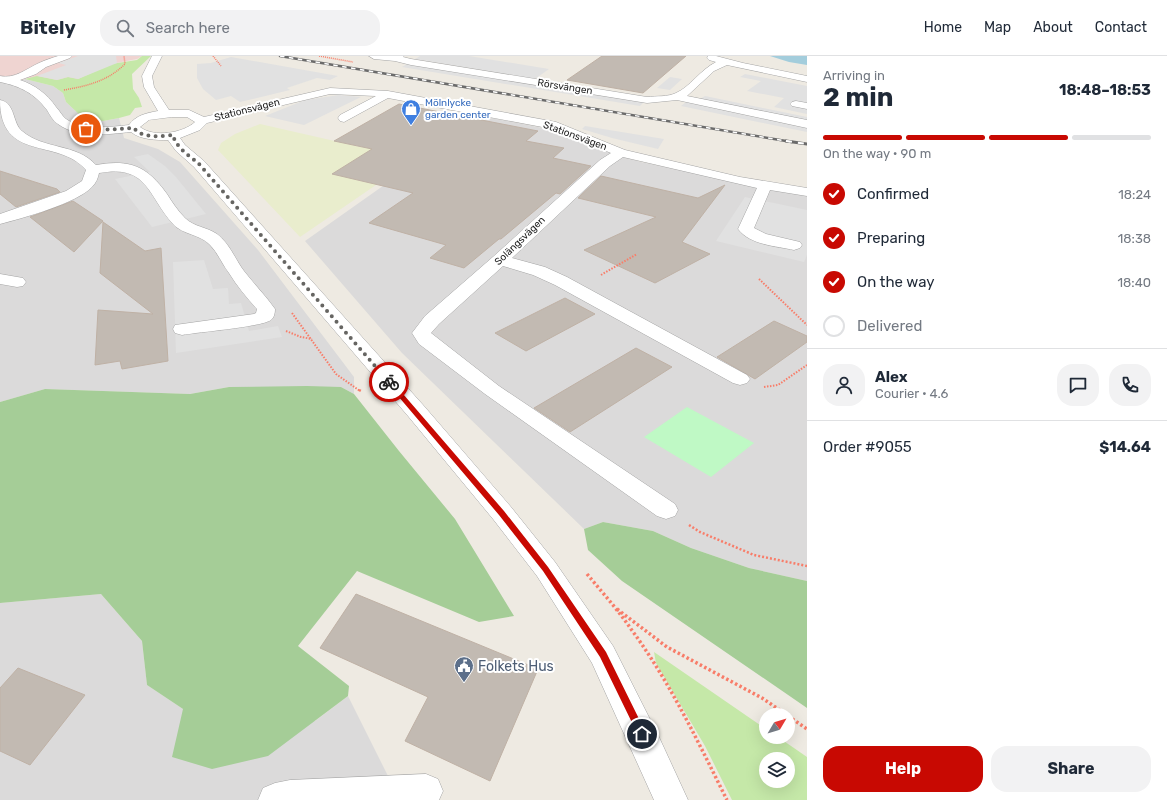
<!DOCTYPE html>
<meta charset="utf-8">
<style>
:root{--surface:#fff;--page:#f2f2f3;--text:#1f2937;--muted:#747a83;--line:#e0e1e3;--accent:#c80902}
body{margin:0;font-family:Rubik,sans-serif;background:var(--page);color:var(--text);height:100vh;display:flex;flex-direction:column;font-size:15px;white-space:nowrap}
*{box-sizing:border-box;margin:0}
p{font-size:13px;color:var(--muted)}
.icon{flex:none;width:22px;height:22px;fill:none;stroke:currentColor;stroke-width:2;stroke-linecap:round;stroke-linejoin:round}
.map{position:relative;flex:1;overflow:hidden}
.panel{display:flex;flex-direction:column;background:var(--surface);width:360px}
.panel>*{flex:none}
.needle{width:26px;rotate:52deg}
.controls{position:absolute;left:759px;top:652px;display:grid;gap:8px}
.controls a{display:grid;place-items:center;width:36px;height:36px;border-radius:50%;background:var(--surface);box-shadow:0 4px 16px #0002;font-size:20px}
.pin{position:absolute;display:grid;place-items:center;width:34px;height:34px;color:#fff;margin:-17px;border:2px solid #fff;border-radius:50%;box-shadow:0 1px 4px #0007}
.courier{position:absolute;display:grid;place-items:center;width:40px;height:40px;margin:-20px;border:3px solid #c80902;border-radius:50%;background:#fff;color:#222;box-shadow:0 1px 5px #0007}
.summary em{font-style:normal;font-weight:700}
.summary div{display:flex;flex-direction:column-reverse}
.summary{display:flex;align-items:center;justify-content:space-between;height:68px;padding:0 16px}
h1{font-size:26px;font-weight:700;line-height:30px}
.bar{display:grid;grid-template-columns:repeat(4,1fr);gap:6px 4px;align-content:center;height:48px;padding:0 16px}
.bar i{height:5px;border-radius:3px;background:var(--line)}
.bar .selected{background:var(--accent)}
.bar p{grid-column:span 4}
.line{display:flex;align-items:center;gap:10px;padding:0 16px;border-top:1px solid var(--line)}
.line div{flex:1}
.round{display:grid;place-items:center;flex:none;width:42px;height:42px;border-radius:16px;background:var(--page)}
ol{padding:0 16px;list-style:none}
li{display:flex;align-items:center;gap:12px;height:44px}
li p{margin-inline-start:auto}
li .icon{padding:4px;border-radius:50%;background:var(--accent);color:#fff;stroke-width:4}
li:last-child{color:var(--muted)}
li i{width:22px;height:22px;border:2px solid var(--line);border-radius:50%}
.action{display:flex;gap:8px;margin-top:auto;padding:8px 16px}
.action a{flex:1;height:46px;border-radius:16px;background:var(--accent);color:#fff;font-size:16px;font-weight:700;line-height:46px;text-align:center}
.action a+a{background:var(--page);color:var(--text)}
header{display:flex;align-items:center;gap:24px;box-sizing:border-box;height:56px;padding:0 20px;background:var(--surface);border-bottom:1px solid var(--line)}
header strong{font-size:19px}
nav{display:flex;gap:22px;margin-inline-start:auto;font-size:14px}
.search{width:280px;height:36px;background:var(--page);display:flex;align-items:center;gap:10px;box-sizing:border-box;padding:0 14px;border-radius:16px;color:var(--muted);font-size:15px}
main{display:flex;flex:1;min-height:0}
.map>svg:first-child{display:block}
.residential{fill:#dbdada}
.commercial{fill:#efd4d1}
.farmland{fill:#e9edcd}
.grass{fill:#c5e8a8;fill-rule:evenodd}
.forest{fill:#a5cd97}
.park{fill:#bff9c5}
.parking{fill:#e1e1e1}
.water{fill:#a3cddc}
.building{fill:#c2bab2;stroke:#bfb1a5}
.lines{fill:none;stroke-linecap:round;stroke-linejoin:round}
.minor-casing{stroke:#a4a4a4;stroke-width:1}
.path-far3{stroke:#f87d69;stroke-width:1.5;stroke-dasharray:1 1;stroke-linecap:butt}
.path-far2{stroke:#f87d69;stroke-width:2;stroke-dasharray:1.5 1.5;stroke-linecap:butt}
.path-far1{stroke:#f87d69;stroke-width:2.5;stroke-dasharray:2 2;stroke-linecap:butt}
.path{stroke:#f87d69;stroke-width:3.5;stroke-dasharray:2.5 2.5;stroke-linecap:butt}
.minor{fill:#fff;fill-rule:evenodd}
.rail-far1-casing{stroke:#6b6b6b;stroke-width:2.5}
.rail-casing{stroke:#6b6b6b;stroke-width:3}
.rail-far1{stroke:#fff;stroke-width:1.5;stroke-dasharray:4.5;stroke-linecap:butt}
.rail{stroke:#fff;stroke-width:2;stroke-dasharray:6;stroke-linecap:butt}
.route{fill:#c80902}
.done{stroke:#666562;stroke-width:4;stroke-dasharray:0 7.2}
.labels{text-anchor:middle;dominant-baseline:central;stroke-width:4;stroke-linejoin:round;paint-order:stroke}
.far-street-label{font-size:10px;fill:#1d1d1d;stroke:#fff}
.far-shop-label{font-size:10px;fill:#366cbe;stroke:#fff;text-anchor:start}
.near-service-label{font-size:14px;fill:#4e5e75;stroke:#fff;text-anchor:start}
</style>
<header>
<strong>Bitely</strong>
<div class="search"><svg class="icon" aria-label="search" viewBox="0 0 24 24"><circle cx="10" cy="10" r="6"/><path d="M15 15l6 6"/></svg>Search here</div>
<nav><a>Home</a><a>Map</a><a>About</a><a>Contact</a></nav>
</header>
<main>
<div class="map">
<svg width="807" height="744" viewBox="0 0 807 744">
<rect width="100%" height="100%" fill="#eeeae2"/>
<g class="residential">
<polygon points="0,21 19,25 25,23 53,30 63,37 66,46 82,61 103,65 119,62 124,82 158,93 180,106 258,194 354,321 354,338 341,331 229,331 190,338 45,333 0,346"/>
<polygon points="482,60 543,72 605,95 641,106 807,140 807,525 749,512 691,492 653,475 603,466 584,473 402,297 305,185"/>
<polygon points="101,538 142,585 147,629 183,653 315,665 348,640 400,744 0,744 0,547"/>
</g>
<polygon class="commercial" points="0,0 142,0 137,3 111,8 78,23 57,24 28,22 19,25 0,21"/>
<polygon class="farmland" points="260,68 361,91 378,81 430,92 300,181 218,94 221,87 235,78"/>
<g class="grass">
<polygon points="142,0 151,0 132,18 133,33 139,42 142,51 135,52 130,59 119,62 103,65 92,64 82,61 66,46 63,37 53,30 25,23 37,20 57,24 68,21 78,23 111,8 137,4"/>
<path d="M654,596l112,77v8h12l29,20v43h-75l-27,-54 -49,-83zM766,703h22v22h-22z"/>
</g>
<g class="forest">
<polygon points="307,330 341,331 354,338 399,395 455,463 514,560 479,566 357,515 298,590 349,630 348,640 268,700 212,713 172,701 183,653 147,629 142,585 101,538 0,547 0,346 45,333 190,338 229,331"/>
<polygon points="603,466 653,475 691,492 749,512 807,525 807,652 622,525 588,494 584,473"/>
</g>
<polygon class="park" points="687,351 754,387 711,421 644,381"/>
<g class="parking">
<polygon points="78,0 116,0 117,7 78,23 68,21 57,24 37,20 66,9 58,7"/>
<polygon points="420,0 469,0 549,13 535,23 415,3"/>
<polygon points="231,1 338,20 330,24 317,22 287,32 290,34 240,46 231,40 216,44 203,33 197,22 197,8 211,7"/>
<polygon points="407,8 644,46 640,50 402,11"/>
<polygon points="745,18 807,30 807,58 774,51 784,42 747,35 761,25 740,21"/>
<polygon points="670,21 682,23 670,34 657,32"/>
<polygon points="339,39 361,41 304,69 265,60 305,44"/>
<polygon points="705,40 807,61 807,65 700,43"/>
<polygon points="686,46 807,72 807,76 681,50"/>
<polygon points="585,70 664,83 658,93 612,82 582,73"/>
<polygon points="148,98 165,110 176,121 206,158 152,171 115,123 150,116 134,101"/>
<polygon points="745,141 807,154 807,199 804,206 716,185"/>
<polygon points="204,204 213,233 228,232 229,248 241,247 249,275 278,270 282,281 176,297 173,206"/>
</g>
<polygon class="water" points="770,0 807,0 807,9 789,6"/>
<g class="building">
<polygon points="602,0 686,0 643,37 567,24"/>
<polygon points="399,48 538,75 526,85 564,92 553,102 591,110 560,138 556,137 501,183 499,183 464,212 430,202 446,189 369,167 413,137 332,118 372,93 334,85"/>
<polygon points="0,115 57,133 60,136 16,151 0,138"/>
<polygon points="601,120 698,142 725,129 682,186 710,198 655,227 584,194 656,161 578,142"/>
<polygon points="73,145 103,165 74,196 30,161"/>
<polygon points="103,166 145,195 161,192 168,305 122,313 120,305 95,309 98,254 153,258 100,217"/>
<polygon points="565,242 595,258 526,295 495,277"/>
<polygon points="774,265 807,280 807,286 755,323 717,301"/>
<polygon points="636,292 672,311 570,376 534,352"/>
<polygon points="356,538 538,613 490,725 405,685 428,641 320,592"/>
<polygon points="18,612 85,639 30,709 0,695 0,632"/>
</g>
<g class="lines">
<defs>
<g id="minor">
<path d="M58,0h14l-2,2 -24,9 -10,7 -16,6c15,5 27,14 36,27 4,4 6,9 10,12 17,12 44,8 63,6 7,-10 18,-12 29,-14l-14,-24 -2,-11 10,-20h10l-10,20 2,11 15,23h20l15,7 126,-29 58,3 168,31 69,28 115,27 67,11v8l-37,-6 -16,38 12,6 34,8 2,3 -2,3 -6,2c-18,-4 -44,-5 -56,-21l19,-41 -134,-31 -13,9 -98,92 33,9 22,10 180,98 3,4 -3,4 -7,2 -7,-2 -178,-98 -22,-10 -30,-9 -64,58 -8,9 68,53 176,118 3,6 -3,6 -9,3 -9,-3 -172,-122 -66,-50 -7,-11 13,-17 69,-60 106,-96 11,-7 -58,-24 -165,-31 -44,24 -4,-1 -2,-3 2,-3 36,-19 -46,-2 -123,29 -7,7 -20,8 5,7 19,16 220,245 87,101 44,55 58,84 46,91 29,63h-34l-62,-137 -55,-87 -44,-57 -85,-103 -214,-249 -18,-16 -8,-11c-12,0 -27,0 -37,-8 -22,2 -53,7 -73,-8 -5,-3 -8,-9 -11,-14 -13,-17 -27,-24 -47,-28v-6c15,3 26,-7 39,-13 6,-3 13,-5 19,-7zM172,61h15l8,5c-12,11 -41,16 -55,5l9,-7z"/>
<path d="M369,0h35l-1,1 8,2 236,38c9,-1 21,0 29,-4 14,-6 24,-23 40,-31l-7,-2 -2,-2 1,-2h8l27,7 64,13v6l-80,-17 -13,6 -27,25 120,24v8l-130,-28 -30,3 -236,-38 -16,-4 -21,-2z"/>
<path d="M0,44c16,3 12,23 22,31 22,19 54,12 74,34 34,-6 51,1 71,29 5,8 11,17 18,24 9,9 22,9 32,16 13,10 18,25 27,37 10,13 22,25 31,38 0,4 -1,9 -4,11 -10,7 -73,12 -89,15l-7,-2 -2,-4 2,-4 79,-11 2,-1 1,-4c-10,-11 -20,-23 -28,-36 -7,-9 -11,-20 -19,-28 -10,-11 -27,-10 -37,-21 -26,-29 -25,-60 -74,-51 -1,5 -3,10 -7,14 -15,16 -69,31 -92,37v-10l66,-23 16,-10 4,-11c-28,-33 -86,-7 -86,-70z"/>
<polygon points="796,45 807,47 807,53 792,50 790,48 792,46"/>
<polygon points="0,218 23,222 26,226 23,230 17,231 0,228"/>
<polygon points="426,718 438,723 443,735 439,744 258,744 263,732 275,727 290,724"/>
</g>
</defs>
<use href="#minor" class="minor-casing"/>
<g class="path-far3">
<polyline points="213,0 221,10"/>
<polyline points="319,0 353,6"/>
<path d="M64,34c23,-4 44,-9 61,-26l-1,-8"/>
</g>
<g class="path-far2">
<polyline points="601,219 637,198"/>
<polyline points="759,223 807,269"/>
<polyline points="292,257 336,318 360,335"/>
<polyline points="286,275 301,281 312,283"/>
<polyline points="764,331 778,329 807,309"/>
</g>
<g class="path-far1">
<polyline points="359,334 361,335"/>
<polyline points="689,469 700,476 754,499 807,510"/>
</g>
<g class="path">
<path d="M587,518c15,18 31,36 44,55 39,53 67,113 96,171"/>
<polyline points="617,553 667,591 762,642 787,659"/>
<polyline points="788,660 807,673"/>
</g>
<use href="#minor" class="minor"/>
<defs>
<polyline id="rail-far1" points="280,0 792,86"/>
<polyline id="rail" points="786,85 807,88"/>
</defs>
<use href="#rail-far1" class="rail-far1-casing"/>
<use href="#rail" class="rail-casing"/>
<use href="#rail-far1" class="rail-far1"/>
<use href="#rail" class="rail"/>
</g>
<polygon class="route" points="387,324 391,324 504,455 548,511 606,596 645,675 647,678 645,681 642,683 639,681 600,601 543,515 499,459 387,327"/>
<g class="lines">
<path class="done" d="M86,73l15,1 33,-2c8,11 27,8 39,7 3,13 17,21 26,29l190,218"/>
</g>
<defs>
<symbol id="shop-pin" viewBox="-11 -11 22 30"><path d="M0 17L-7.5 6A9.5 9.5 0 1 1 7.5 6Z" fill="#3f7fe0" stroke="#fff"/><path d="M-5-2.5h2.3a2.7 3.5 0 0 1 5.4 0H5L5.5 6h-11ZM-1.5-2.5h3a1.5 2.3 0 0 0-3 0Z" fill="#fff"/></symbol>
<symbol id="civic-pin" viewBox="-11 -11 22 30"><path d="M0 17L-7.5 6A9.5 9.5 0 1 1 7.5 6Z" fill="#5c6f8a" stroke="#fff"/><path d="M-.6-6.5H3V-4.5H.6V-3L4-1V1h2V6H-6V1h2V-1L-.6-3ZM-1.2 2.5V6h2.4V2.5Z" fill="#fff"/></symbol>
</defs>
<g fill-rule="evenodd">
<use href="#shop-pin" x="400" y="42" width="22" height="30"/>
<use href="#civic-pin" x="453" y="599" width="22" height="30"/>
</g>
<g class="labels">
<g class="far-street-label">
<text transform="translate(565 31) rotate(9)">Rörsvängen</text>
<text transform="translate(247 54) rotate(-14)">Stationsvägen</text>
<text transform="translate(575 80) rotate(20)">Stationsvägen</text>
<text transform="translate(520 185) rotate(-44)">Solängsvägen</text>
</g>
<g class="far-shop-label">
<text x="425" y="47">Mölnlycke<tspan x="425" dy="12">garden center</tspan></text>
</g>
<g class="near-service-label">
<text x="478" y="610">Folkets Hus</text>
</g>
</g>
</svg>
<div class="controls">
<a><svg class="needle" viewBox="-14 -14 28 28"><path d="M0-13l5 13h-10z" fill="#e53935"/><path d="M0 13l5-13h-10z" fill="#747a83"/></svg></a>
<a><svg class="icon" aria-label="layers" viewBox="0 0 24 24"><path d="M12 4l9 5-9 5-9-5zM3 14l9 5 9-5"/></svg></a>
</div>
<div class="pin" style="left:86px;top:73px;background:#ea580c"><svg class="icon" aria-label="bag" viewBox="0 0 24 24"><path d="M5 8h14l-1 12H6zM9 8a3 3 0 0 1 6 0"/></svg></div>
<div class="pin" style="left:642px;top:678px;background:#1f2937"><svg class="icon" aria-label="home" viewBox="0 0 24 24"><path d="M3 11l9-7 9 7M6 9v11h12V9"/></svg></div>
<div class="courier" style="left:389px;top:326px"><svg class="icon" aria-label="bike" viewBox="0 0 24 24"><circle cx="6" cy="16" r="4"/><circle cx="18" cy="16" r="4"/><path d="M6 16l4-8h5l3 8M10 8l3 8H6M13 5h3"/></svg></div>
</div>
<section class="panel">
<div class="summary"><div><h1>2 min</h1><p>Arriving in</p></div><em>18:48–18:53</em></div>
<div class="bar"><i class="selected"></i><i class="selected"></i><i class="selected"></i><i></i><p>On the way · 90 m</p></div>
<ol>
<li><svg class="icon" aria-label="check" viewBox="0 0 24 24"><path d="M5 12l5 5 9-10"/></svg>Confirmed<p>18:24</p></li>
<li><svg class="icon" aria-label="check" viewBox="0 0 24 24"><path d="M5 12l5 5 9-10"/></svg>Preparing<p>18:38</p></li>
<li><svg class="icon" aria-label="check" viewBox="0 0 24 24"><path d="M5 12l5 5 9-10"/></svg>On the way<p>18:40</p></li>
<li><i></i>Delivered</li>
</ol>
<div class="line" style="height:72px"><a class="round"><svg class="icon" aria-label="person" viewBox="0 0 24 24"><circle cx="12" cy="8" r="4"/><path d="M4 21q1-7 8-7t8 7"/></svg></a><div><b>Alex</b><p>Courier · 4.6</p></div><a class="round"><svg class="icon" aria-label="chat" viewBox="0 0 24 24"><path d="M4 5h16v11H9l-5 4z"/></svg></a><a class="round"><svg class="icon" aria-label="phone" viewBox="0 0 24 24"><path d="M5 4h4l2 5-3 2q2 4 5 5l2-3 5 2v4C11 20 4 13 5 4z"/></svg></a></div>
<div class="line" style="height:52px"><div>Order #9055</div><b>$14.64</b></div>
<div class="action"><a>Help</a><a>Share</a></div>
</section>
</main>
